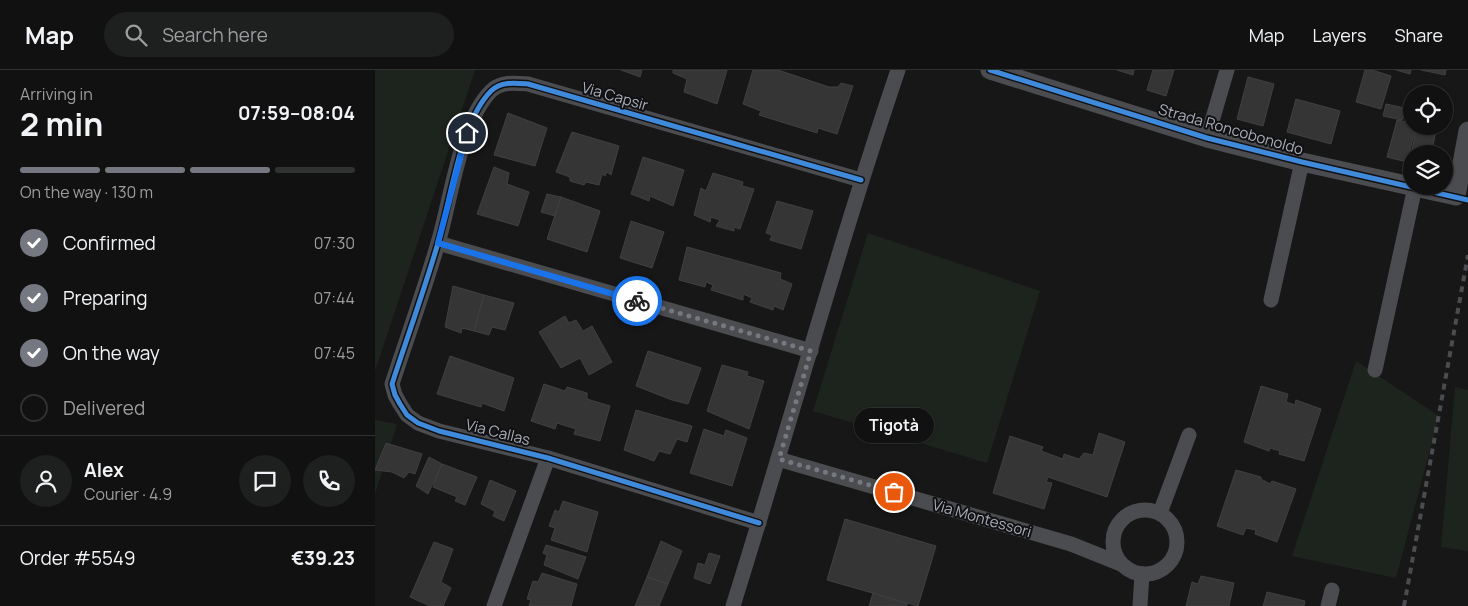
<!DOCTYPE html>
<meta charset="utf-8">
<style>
:root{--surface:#111;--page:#1e1f1f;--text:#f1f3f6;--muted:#9c9d9f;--line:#303131;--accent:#757880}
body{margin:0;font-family:Manrope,sans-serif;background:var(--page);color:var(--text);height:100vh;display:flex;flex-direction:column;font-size:19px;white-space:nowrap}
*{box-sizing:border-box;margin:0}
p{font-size:16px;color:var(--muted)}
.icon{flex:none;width:28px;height:28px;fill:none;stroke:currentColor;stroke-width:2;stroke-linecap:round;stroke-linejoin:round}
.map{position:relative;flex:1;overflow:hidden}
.drawer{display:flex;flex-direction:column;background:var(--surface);width:375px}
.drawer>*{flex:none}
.tools{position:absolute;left:1028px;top:15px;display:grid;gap:10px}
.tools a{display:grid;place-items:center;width:50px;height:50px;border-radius:50%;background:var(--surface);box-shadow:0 1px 4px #0004,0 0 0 1px var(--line);font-size:25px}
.pin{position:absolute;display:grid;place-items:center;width:42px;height:42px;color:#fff;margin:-21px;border:2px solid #fff;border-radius:50%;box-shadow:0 1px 5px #0007}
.courier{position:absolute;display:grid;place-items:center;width:50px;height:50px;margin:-25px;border:4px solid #1a73e8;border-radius:50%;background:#fff;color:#222;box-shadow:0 1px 6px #0007}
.bubble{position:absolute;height:35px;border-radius:18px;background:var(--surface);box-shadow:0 1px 4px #0004,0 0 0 1px var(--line);font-size:16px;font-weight:700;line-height:35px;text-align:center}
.headline em{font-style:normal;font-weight:700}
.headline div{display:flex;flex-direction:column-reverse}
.headline{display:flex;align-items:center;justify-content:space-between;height:85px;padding:0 20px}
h1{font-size:32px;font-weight:700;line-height:38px}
.bar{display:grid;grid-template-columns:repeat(4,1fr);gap:8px 5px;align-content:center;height:60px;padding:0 20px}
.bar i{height:6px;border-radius:4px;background:var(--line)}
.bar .on{background:var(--accent)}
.bar p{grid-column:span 4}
.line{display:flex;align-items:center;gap:12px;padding:0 20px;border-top:1px solid var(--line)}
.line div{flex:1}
.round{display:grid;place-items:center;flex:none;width:52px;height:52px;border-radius:26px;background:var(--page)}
ol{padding:0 20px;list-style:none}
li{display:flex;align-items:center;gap:15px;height:55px}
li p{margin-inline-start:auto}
li .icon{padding:5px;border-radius:50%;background:var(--accent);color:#fff;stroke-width:4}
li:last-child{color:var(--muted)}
li i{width:28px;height:28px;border:2px solid var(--line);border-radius:50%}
header{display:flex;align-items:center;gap:30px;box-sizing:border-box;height:70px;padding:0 25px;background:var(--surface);border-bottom:1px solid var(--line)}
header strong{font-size:24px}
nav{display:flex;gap:28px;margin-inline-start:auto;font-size:18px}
.search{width:350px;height:45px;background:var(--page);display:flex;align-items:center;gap:12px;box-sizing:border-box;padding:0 18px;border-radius:28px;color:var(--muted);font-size:19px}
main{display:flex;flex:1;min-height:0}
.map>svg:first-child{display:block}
.green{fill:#1d241e}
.building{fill:#353536;stroke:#3f4043}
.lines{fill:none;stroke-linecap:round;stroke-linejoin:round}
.minor{stroke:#4b4c50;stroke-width:15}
.tertiary{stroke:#4b4c50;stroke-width:19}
.rail{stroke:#4b4c4f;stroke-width:4;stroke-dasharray:6 5;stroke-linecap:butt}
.cycleway-casing{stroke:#111113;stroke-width:8}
.cycleway{stroke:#408adc;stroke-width:5}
.done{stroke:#757880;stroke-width:5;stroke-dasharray:0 9}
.route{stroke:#1a73e8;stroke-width:6}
.labels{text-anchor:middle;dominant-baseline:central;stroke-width:4;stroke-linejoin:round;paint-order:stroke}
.street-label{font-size:15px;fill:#a8adb8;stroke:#111113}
</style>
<header>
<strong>Map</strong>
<div class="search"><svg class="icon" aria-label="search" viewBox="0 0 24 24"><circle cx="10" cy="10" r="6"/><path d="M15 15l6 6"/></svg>Search here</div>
<nav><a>Map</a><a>Layers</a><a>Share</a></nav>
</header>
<main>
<section class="drawer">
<div class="headline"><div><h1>2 min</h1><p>Arriving in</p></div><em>07:59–08:04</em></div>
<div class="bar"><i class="on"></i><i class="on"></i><i class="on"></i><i></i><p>On the way · 130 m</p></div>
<ol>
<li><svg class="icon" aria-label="check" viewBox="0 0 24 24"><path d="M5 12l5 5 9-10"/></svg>Confirmed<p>07:30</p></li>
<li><svg class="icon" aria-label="check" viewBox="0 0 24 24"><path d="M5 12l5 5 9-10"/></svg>Preparing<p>07:44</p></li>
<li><svg class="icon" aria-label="check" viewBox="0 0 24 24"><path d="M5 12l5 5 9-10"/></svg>On the way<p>07:45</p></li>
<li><i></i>Delivered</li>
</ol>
<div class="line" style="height:90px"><a class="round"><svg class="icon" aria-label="person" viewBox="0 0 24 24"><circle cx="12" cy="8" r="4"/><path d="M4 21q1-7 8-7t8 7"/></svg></a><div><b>Alex</b><p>Courier · 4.9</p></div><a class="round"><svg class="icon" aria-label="chat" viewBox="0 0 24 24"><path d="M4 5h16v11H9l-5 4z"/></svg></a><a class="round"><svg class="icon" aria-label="phone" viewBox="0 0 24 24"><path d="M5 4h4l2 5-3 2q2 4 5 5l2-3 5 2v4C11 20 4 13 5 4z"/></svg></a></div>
<div class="line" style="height:65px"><div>Order #5549</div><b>€39.23</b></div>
</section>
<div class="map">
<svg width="1093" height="536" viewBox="0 0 1093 536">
<rect width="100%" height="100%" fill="#171717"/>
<g class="green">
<polygon points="0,0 100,0 0,301"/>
<polygon points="493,163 665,221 612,393 438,341"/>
<polygon points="981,291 1064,346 1021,508 917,486"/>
<polygon points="1080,317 1093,320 1093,481 1066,477"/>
<polygon points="0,350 22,354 0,424"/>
</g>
<g class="building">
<polygon points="246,0 267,0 265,7"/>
<polygon points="298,0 352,0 342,34 309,22 312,9 298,3"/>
<polygon points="378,0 403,0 454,17 463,17 466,13 478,16 462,64 443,58 442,63 384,45 386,41 368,34"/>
<polygon points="742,0 759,0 758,5"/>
<polygon points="778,0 799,0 791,26 772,20"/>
<polygon points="990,0 997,0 1016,6 1006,39 981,32"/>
<polygon points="1021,0 1036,0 1035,4"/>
<polygon points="1046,0 1071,0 1070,5"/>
<polygon points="873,7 899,14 888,56 862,49"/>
<polygon points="1049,16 1069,20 1069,24 1047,24"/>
<polygon points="921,29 965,41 956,74 912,62"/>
<polygon points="1011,34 1030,38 1027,50 1008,46"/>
<polygon points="133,43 172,58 160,96 119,85"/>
<polygon points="1022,50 1036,53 1036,56 1041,56 1032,92 1012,87"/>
<polygon points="1042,56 1062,57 1056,84 1036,84"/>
<polygon points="197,62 244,76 236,105 232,102 230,106 227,104 224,115 211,112 209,115 195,111 195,107 181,102"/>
<polygon points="268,87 309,100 298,136 275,126 274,131 256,124"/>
<polygon points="119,97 134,103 132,114 154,122 143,156 102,144"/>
<polygon points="338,103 368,112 367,116 379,119 365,159 359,157 359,161 341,156 345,150 336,147 335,152 319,145 326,118 331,121"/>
<polygon points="172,124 186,127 180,146 166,142"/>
<polygon points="186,127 225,141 212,182 172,169"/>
<polygon points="402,131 438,141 426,179 395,170 397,165 391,163"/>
<polygon points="256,151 289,162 277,198 245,188"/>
<polygon points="312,177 406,203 405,209 417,214 408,240 399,236 398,240 375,232 377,228 368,224 368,230 336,220 338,215 331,212 330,217 304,210"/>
<polygon points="78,216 109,225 99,261 87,258 86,263 70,257"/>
<polygon points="109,225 139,233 130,260 117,257 114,265 99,261"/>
<polygon points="190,246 194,253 201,250 208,261 217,256 237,292 214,305 205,288 186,298 164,262"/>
<polygon points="273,281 326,298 313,334 297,330 261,316"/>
<polygon points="75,286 139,308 129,341 107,333 106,337 62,324"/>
<polygon points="347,295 373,302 372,306 389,311 374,359 332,341"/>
<polygon points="169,314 190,321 192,317 212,323 212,329 235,336 225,371 199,364 201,359 182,353 180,359 156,351"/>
<polygon points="886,316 913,324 911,332 920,335 921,330 946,339 929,391 904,384 905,381 895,378 894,381 869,372"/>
<polygon points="261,340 317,356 312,372 302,369 295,384 284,381 279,391 249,380"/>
<polygon points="329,359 349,366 351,360 372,368 357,416 315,403"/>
<polygon points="724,363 750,372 732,427 673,407 671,412 677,413 669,439 618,423 635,366 668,377 666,381 688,389 689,384 704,389 709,383 718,385"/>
<polygon points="11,373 47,384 40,404 34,402 29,408 17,402 0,400"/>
<polygon points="54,387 67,394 53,424 41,416"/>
<polygon points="67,394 102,407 90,435 80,431 82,427 58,417"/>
<polygon points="861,400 886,407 886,409 895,414 897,411 921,419 902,472 880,464 881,460 871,458 868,465 842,456"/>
<polygon points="115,410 141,421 129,451 118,446 120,441 106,434"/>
<polygon points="188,431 223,442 212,482 176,470 180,458 174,456 180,440 184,442"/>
<polygon points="470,449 561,476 543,536 452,510"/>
<polygon points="286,471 307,481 293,514 272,507"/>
<polygon points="59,472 78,479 66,512 76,518 68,536 55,536 35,527"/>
<polygon points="171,475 211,487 203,509 169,495 172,485 168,483"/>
<polygon points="334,483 345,486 335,514 319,508 323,493 330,495"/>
<polygon points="167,503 202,514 196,536 154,536 156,530 152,529 158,511 163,512"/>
<polygon points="826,506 859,513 854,536 811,536 817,512 823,514"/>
<polygon points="272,507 293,514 284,536 260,536"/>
<polygon points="892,522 930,531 929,536 888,536"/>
<polygon points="498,523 532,534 532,536 494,536"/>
</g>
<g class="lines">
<g class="minor">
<polyline points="832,68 852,0"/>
<polyline points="63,173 436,281"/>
<polyline points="896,230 927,92"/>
<polyline points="1000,300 1040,117"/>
<polyline points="403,389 696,474 746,494"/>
<circle cx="770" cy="472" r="32"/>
<polyline points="785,443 814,365"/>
<path d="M384,453l-211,-65 -109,-27 -21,-8 -11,-8 -7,-11 -5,-9 -3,-11c15,-46 32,-93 46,-141 13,-43 22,-121 53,-152 10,-10 25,-8 37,-7l333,96"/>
<polyline points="119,536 173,388"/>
<path d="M358,536c56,-178 105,-359 165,-536"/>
<polyline points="765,536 767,504"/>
<polyline points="953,536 957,520"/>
</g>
<polyline class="tertiary" points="615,0 832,68 927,92 1081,126 1093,61"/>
<polyline class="rail" points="1029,536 1093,185"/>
<defs>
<g id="cycleway">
<polyline points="615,0 832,68 927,92 1093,130"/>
<path d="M384,453l-211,-65 -109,-27 -21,-8 -11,-8 -7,-11 -5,-9 -3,-11c15,-46 32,-93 46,-141 13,-43 22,-121 53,-152 10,-10 25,-8 37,-7l333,96"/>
</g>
</defs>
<use href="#cycleway" class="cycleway-casing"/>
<use href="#cycleway" class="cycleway"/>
</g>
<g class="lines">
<polyline class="done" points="262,231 436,281 404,389 519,422"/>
<polyline class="route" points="92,63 63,173 262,231"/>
</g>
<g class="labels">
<g class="street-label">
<text transform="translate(240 26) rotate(16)">Via Capsir</text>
<text transform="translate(856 59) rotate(16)">Strada Roncobonoldo</text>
<text transform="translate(123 362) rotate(14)">Via Callas</text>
<text transform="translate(607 448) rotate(16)">Via Montessori</text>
</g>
</g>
</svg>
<div class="tools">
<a><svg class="icon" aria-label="locate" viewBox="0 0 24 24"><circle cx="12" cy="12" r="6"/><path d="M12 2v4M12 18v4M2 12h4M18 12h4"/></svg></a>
<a><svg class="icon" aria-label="layers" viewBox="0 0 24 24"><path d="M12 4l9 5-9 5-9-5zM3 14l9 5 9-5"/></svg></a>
</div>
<div class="pin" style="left:519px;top:422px;background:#ea580c"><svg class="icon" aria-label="bag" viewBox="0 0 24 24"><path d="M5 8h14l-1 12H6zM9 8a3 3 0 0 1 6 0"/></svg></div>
<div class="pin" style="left:92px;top:63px;background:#1f2937"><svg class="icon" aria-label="home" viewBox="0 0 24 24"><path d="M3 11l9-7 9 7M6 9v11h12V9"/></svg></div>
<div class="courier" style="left:262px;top:231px"><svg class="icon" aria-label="bike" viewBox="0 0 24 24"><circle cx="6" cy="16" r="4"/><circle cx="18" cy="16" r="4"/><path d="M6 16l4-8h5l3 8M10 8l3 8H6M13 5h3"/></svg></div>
<div class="bubble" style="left:479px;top:338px;width:80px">Tigotà</div>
</div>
</main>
